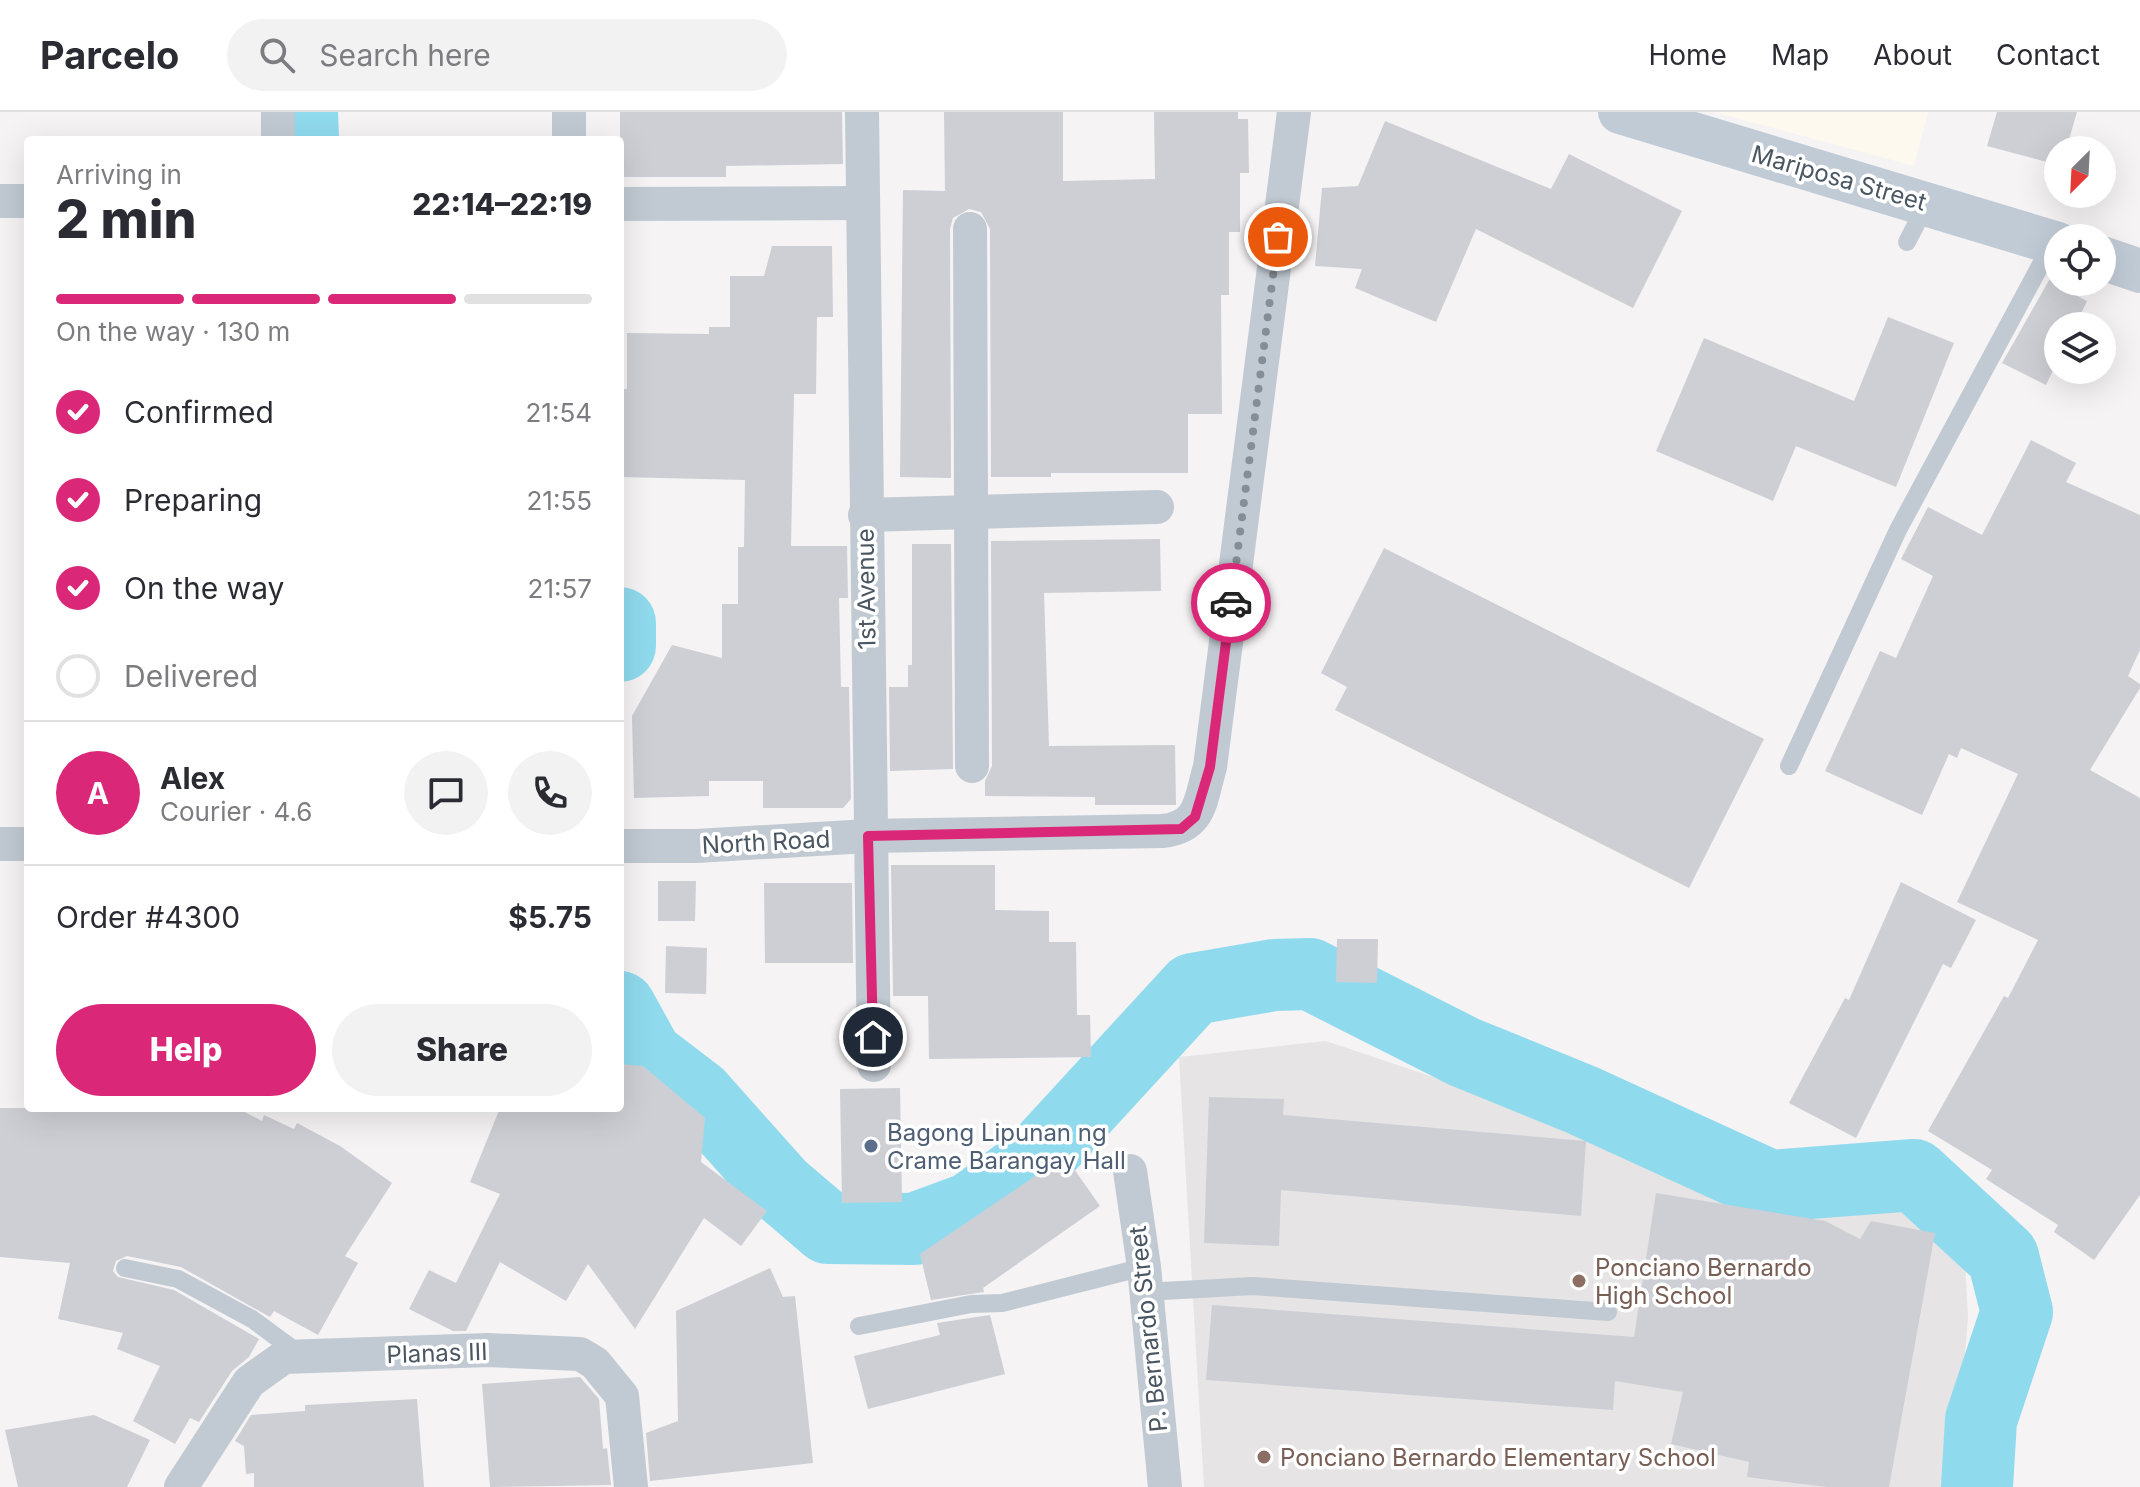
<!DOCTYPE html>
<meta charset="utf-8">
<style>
:root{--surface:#fff;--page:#f2f2f3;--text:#2b2b33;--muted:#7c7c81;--line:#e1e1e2;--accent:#db2777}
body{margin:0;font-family:Inter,sans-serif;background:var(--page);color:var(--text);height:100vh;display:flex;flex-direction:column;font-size:30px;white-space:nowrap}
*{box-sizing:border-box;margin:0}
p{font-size:26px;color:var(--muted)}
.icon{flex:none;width:44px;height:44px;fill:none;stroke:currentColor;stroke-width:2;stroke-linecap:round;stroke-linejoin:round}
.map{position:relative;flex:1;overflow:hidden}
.details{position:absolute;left:24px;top:24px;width:600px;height:976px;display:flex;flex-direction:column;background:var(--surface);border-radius:8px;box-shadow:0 8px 32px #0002}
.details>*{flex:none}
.needle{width:52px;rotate:204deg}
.controls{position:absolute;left:2044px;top:24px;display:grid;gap:16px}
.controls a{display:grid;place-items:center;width:72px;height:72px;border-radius:50%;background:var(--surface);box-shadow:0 8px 32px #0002;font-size:40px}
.pin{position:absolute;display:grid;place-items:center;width:68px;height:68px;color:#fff;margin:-34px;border:4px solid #fff;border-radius:50%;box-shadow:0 2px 8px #0007}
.courier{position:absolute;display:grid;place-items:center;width:80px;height:80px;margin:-40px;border:6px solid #db2777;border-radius:50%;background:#fff;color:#222;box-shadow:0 2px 10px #0007}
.headline em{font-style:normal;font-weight:800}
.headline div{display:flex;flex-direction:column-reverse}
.headline{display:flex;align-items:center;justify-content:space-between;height:136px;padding:0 32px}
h1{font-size:52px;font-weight:800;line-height:60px}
.bar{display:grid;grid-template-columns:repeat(4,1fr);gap:12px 8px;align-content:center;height:96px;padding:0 32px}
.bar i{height:10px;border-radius:6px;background:var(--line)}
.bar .selected{background:var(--accent)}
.bar p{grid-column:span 4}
.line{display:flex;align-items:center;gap:20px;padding:0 32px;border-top:2px solid var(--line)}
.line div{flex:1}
.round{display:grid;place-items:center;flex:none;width:84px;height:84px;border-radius:42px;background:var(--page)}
ol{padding:0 32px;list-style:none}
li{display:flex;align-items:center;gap:24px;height:88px}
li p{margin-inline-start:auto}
li .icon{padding:8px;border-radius:50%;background:var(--accent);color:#fff;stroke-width:4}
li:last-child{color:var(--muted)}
li i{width:44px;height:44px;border:4px solid var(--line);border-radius:50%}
.button{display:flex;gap:16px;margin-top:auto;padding:16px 32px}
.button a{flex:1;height:92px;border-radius:48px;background:var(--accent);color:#fff;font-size:32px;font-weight:800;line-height:92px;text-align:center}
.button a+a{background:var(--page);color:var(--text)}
header{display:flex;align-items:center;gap:48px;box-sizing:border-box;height:112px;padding:0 40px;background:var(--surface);border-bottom:2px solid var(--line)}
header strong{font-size:38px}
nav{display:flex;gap:44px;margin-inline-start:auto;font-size:28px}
.search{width:560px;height:72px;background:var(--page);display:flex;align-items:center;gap:20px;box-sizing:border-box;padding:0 28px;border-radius:44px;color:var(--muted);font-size:30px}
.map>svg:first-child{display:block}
.commercial{fill:#fdf9ef}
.education{fill:#e6e4e5}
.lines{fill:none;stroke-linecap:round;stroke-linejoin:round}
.river{stroke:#90daee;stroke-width:72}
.building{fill:#cdcfd5}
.lane{stroke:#c1cad2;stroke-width:18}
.street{stroke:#c1cad2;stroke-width:34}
.secondary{stroke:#c1cbd6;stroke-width:44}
.done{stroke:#868d94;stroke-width:8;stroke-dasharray:0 14.4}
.route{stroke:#db2777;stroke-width:10}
.service-dot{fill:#5c6f8a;stroke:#fff;stroke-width:3}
.education-dot{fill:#8d6e63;stroke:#fff;stroke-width:3}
.labels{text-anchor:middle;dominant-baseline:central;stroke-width:7;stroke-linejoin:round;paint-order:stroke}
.street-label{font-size:24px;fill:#4a5661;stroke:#fff}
.service-label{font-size:24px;fill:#4e5e75;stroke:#fff;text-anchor:start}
.education-label{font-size:24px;fill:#785e54;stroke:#fff;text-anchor:start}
</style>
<header>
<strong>Parcelo</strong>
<div class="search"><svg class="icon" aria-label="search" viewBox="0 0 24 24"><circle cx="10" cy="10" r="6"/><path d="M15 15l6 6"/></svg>Search here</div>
<nav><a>Home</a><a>Map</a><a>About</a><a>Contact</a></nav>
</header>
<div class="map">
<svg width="2140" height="1375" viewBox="0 0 2140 1375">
<rect width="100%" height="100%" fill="#f5f3f3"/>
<polygon class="commercial" points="1714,0 1928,0 1914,54"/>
<polygon class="education" points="1326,929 1591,1018 1733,1073 1829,1096 1856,1084 1929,1094 1964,1132 1968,1205 1954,1375 1204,1375 1179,945"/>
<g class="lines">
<g class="river">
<polyline points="302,0 303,28"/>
<polyline points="620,511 620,534"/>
<polyline points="620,895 647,944 698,983 781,1076 828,1116 914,1117 971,1096 1035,1049 1193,877 1274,863 1310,862 1464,940 1582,988 1770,1074 1914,1063 2003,1145 2017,1200 1981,1308 1977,1375"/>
</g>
</g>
<g class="building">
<polygon points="620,0 842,0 843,52 726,54 726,65 620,65"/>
<polygon points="944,0 1063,0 1063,69 1155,67 1154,0 1238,0 1238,7 1248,7 1249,61 1240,61 1240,120 1229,120 1229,183 1221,183 1222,302 1188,302 1188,361 1051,361 1051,365 991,365 990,117 981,100 969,97 953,106 950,117 951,366 900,365 903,78 945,79"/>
<polygon points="1997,0 2077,0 2066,38 2058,36 2058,53 1987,34"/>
<polygon points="1385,9 1551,77 1569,42 1682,99 1633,196 1476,117 1436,210 1355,176 1362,157 1315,154 1322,76 1358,74"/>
<polygon points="772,134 832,134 833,205 817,205 816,282 794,282 791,434 847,434 848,486 839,486 841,575 849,575 851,687 843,696 763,696 763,669 709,669 709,684 634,686 632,604 672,533 722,546 722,492 738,492 738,435 744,435 745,368 620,365 620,277 627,277 627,221 709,222 709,215 730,215 730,164 764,164"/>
<polygon points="2056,156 2058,174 2087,189 2075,214 2058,214 2058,248 2046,273 2002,251"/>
<polygon points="1888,205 1954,231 1896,375 1796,334 1773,389 1656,339 1704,226 1854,289"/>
<polygon points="2031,328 2076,351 2066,370 2140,403 2140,538 2128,564 2140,572 2140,576 2090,658 2140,686 2140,1083 2094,1148 2054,1120 2058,1113 1986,1067 1992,1058 1928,1019 2004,884 2008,886 2038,828 1957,790 2018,662 1961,636 1957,646 1949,642 1922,703 1825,659 1880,539 1896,546 1933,464 1901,447 1928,395 1982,423"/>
<polygon points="1160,427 1161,479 1044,481 1049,634 1175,633 1176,693 1095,693 1095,685 985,684 985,669 992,654 991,429"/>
<polygon points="912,432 951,432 953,657 890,659 889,575 908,575 908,553 912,553"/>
<polygon points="1384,436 1764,627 1689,776 1335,598 1347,575 1321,561"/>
<polygon points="891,753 995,753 995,798 1049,799 1049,830 1076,830 1077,903 1090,903 1091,945 929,947 928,884 893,884"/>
<polygon points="658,769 696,769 695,809 658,809"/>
<polygon points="1901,770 1976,808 1951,856 1943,852 1856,1026 1789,991 1845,886 1849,888"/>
<polygon points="764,771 852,771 853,851 765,851"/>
<polygon points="1337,827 1378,827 1377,871 1336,870"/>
<polygon points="666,834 707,836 706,882 665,881"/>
<polygon points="620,952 643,954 705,1006 701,1050 767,1099 741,1134 704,1106 635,1217 588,1152 566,1189 500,1150 466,1219 453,1219 409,1197 429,1158 456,1171 500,1082 470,1070 500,996 620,996"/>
<polygon points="900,976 902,1090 842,1091 840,977"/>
<polygon points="1209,985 1284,987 1283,1003 1586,1029 1581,1104 1281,1078 1279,1134 1204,1131"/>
<polygon points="0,996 237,996 262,1009 264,1003 294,1017 297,1011 340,1034 392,1071 345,1144 358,1151 318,1223 274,1199 270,1205 181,1155 127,1144 116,1149 113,1159 118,1165 174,1178 259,1227 249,1245 232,1259 199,1310 190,1306 175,1332 133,1309 160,1254 117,1237 123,1221 58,1207 70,1151 0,1145"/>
<polygon points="1065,1044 1100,1094 983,1176 984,1180 931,1188 920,1142"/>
<polygon points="1656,1081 1825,1109 1860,1127 1871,1109 1935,1121 1889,1375 1827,1375 1747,1365 1749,1350 1671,1332 1683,1280 1615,1269 1613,1298 1206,1268 1212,1193 1634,1225"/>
<polygon points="770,1156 783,1185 795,1184 813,1351 650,1369 646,1321 678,1309 676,1199"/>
<polygon points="990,1203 1005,1262 868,1297 854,1244 940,1223 937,1211"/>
<polygon points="580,1265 599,1287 603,1337 607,1336 611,1373 490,1375 482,1272"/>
<polygon points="417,1287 424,1375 254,1375 254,1361 246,1362 244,1334 235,1329 251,1303 305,1299 305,1293"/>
<polygon points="94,1303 150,1328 127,1375 18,1375 5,1318"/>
</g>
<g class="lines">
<g class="lane">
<polyline points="1907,130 1927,91"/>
<polyline points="1789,654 1898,418 2053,130"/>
<polyline points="125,1156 178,1167 252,1207 301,1243"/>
<polyline points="1145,1180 1253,1174 1608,1200"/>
<polyline points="859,1214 971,1192 1002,1191 1144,1155"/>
</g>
<g class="street">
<polyline points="278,0 278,28"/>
<polyline points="569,0 569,28"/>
<polyline points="862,0 874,953"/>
<polyline points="0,89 28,89"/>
<polyline points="620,92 861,91"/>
<polyline points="970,117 972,654"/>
<polyline points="865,403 1157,395"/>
<polyline points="0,732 28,732"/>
<path d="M620,734h76l172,-10 294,-5c40,-4 38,-31 48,-64l84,-655"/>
<polyline points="1130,1059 1144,1155 1165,1375"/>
<polyline points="181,1375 249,1270 284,1245 488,1238 580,1242 595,1251 622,1284 631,1375"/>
</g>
<g class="secondary">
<polyline points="1620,0 2058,132"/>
<polyline points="2102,146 2140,159"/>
</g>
</g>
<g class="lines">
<polyline class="done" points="1231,491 1278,125"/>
<polyline class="route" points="873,925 868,724 1181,717 1195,705 1210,655 1231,491"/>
</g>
<circle class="service-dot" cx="871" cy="1034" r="8"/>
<g class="education-dot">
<circle cx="1579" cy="1169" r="8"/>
<circle cx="1264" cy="1345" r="8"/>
</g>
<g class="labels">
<g class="street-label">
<text transform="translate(1839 66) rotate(16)">Mariposa Street</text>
<text transform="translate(866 477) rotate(-91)">1st Avenue</text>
<text transform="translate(766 730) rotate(-3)">North Road</text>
<text transform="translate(1148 1217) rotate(-96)">P. Bernardo Street</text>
<text transform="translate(437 1241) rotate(-2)">Planas Ⅲ</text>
</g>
<g class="service-label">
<text x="887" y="1020">Bagong Lipunan ng<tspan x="887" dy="28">Crame Barangay Hall</tspan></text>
</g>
<g class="education-label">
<text x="1595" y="1155">Ponciano Bernardo<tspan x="1595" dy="28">High School</tspan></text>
<text x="1280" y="1345">Ponciano Bernardo Elementary School</text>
</g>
</g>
</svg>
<div class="controls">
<a><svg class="needle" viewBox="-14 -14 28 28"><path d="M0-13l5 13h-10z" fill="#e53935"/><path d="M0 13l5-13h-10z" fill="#7c7c81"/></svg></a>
<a><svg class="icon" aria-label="locate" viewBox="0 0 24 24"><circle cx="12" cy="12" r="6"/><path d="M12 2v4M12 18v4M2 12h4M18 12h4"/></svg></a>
<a><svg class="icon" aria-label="layers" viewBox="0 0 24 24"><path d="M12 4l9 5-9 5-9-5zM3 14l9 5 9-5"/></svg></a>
</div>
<div class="pin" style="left:1278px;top:125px;background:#ea580c"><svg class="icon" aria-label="bag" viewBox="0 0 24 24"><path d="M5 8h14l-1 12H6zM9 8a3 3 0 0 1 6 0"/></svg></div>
<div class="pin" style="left:873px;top:925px;background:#1f2937"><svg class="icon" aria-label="home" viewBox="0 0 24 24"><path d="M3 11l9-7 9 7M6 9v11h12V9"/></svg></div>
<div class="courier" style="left:1231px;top:491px"><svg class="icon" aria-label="car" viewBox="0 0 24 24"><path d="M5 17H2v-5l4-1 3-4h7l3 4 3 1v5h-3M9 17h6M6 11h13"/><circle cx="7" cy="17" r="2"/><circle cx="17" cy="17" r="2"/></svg></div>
<section class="details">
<div class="headline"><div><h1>2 min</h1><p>Arriving in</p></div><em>22:14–22:19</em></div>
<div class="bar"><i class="selected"></i><i class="selected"></i><i class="selected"></i><i></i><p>On the way · 130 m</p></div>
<ol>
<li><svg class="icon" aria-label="check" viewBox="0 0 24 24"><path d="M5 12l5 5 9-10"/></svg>Confirmed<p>21:54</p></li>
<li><svg class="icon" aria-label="check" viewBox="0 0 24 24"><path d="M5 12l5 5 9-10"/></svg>Preparing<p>21:55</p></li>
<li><svg class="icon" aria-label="check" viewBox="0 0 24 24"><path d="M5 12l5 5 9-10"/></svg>On the way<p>21:57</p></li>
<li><i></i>Delivered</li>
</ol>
<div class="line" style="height:144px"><b class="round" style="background:var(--accent);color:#fff">A</b><div><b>Alex</b><p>Courier · 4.6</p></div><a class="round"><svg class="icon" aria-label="chat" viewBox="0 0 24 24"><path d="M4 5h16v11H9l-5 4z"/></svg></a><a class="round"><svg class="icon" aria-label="phone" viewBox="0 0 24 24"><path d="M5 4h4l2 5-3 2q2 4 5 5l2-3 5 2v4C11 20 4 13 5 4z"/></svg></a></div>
<div class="line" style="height:104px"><div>Order #4300</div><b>$5.75</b></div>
<div class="button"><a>Help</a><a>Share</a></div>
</section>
</div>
